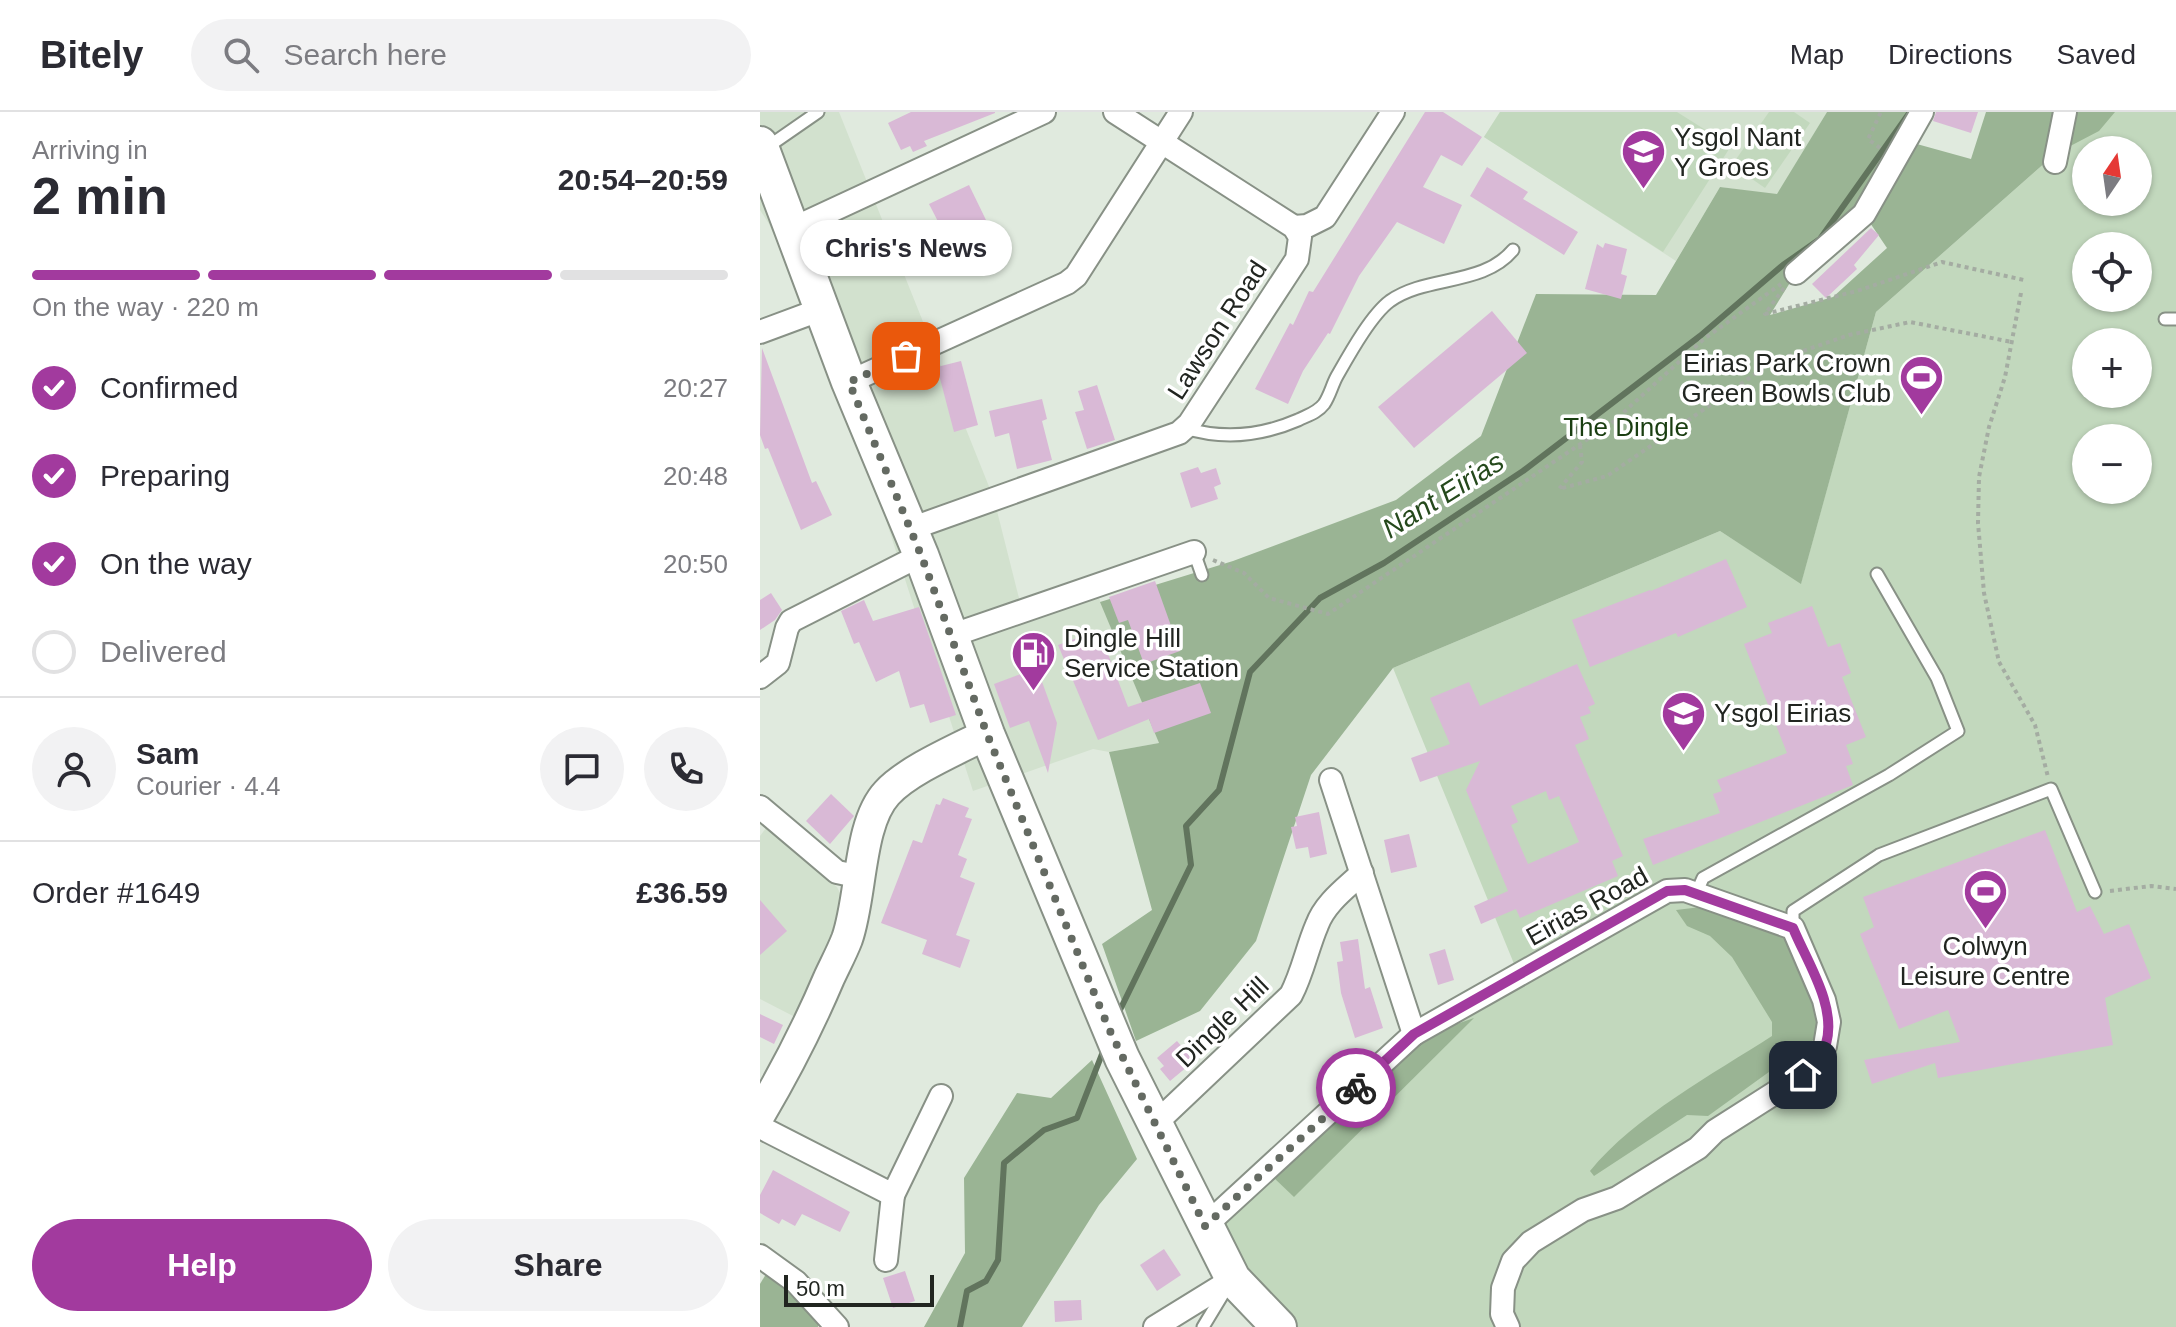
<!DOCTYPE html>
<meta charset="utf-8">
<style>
:root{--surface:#fff;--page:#f2f2f3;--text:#2b2b33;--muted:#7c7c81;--line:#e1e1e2;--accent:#a23a9e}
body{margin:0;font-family:Arial,sans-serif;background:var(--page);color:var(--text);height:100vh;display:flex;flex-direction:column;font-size:30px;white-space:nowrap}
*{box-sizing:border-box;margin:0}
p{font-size:26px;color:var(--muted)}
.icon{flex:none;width:44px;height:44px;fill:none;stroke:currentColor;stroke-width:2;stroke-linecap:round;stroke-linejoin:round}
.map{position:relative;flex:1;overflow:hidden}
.details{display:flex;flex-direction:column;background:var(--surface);width:760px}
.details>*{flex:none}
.needle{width:52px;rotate:13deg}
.controls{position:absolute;left:1312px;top:24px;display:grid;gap:16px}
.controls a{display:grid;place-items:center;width:80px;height:80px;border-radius:50%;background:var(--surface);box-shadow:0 2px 6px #0004;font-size:40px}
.scale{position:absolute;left:24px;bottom:20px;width:150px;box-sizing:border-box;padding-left:8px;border:4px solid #212520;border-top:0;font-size:22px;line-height:28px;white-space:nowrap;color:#212520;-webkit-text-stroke:6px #fff;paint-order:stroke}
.pin{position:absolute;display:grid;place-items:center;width:68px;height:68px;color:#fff;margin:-34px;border-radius:16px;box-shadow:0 4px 12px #0006}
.courier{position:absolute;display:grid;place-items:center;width:80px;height:80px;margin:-40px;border:6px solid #a23a9e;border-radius:50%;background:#fff;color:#222;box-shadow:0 2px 10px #0007}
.bubble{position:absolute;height:56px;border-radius:28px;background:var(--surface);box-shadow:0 2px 6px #0004;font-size:26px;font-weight:800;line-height:56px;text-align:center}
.head em{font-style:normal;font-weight:800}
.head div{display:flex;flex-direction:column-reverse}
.head{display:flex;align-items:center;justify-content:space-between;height:136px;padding:0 32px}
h1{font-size:52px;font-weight:800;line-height:60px}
.bar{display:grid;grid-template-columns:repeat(4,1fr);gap:12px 8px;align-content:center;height:96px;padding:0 32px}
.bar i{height:10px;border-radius:6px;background:var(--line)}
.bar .current{background:var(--accent)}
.bar p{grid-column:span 4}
.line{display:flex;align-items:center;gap:20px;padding:0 32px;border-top:2px solid var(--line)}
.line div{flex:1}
.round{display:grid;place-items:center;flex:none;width:84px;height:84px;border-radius:42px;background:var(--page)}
ol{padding:0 32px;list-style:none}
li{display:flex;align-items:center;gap:24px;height:88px}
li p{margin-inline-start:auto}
li .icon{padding:8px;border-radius:50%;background:var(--accent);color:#fff;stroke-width:4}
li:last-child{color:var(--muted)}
li i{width:44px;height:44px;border:4px solid var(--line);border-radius:50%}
.cta{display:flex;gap:16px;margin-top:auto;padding:16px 32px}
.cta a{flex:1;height:92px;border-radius:48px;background:var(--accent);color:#fff;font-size:32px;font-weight:800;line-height:92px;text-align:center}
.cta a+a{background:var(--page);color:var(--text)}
header{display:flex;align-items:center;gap:48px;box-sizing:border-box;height:112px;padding:0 40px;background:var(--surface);border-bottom:2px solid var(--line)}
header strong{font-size:38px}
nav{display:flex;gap:44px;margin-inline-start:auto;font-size:28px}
.search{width:560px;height:72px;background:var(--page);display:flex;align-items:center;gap:20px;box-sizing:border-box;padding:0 28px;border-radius:44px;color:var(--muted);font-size:30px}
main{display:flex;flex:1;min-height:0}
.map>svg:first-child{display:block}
.built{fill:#d2e1ce}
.green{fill:#c2d8bd;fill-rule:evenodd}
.forest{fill:#9ab494;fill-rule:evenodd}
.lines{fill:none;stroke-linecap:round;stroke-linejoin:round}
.stream{stroke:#61745d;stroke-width:6}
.building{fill:#d9b9d6;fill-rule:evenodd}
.lane-casing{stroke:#889186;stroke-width:15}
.street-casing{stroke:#889186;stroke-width:26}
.secondary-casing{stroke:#889186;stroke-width:34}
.primary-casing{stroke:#889186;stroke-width:38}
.path{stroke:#a4aca2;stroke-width:4;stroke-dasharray:4 4;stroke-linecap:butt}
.lane{stroke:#fff;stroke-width:11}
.street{stroke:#fff;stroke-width:22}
.secondary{stroke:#fff;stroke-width:30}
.primary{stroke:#fff;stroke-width:34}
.done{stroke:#646a62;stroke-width:8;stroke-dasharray:0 14.4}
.route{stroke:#a23a9e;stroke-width:10}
.labels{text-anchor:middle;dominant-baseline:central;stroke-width:7;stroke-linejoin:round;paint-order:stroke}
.poi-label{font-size:26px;fill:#212520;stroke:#fff;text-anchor:start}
.street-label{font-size:26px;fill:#212520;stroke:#fff}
.park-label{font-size:26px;fill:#1a3e11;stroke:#fff}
.water-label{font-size:28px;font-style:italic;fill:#25491c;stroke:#fff}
</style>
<header>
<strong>Bitely</strong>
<div class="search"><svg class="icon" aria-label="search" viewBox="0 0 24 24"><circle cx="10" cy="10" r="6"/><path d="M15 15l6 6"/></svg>Search here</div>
<nav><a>Map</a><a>Directions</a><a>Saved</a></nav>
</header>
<main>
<section class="details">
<div class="head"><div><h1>2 min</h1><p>Arriving in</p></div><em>20:54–20:59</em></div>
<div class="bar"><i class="current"></i><i class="current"></i><i class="current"></i><i></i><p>On the way · 220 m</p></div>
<ol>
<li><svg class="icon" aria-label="check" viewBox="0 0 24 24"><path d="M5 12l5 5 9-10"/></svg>Confirmed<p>20:27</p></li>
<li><svg class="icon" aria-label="check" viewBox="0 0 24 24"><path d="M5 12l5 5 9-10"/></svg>Preparing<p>20:48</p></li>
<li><svg class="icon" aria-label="check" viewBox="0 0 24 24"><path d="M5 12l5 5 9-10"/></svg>On the way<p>20:50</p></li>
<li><i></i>Delivered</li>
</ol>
<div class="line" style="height:144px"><a class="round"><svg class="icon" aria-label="person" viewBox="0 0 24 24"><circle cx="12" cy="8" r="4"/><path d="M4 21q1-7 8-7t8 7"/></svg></a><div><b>Sam</b><p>Courier · 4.4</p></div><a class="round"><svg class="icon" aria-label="chat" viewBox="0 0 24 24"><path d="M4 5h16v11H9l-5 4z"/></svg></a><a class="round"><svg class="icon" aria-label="phone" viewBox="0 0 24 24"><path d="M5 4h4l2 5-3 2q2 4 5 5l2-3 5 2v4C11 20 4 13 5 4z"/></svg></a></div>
<div class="line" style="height:104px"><div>Order #1649</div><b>£36.59</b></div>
<div class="cta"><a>Help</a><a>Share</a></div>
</section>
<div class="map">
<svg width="1416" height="1215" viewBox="0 0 1416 1215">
<rect width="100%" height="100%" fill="#e0eade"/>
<g class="built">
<polygon points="0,0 79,0 234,387 262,498 334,474 399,631 349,640 333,637 213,679 90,296 9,112 0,98"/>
<polygon points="740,0 1067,0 1017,83 960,75 916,149 724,25"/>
<polygon points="6,716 77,775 81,783 82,791 62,848 35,905 0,887 0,724"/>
</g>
<g class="green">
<polygon points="740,0 917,0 971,34 903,140 724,25"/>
<polygon points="1009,0 1034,0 1050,11 1005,76 972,53"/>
<path d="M1315,0h101v1215h-892l-79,-101 234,-205 80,-45 -126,-308 327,-137 81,52 75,-271 179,-158zM1326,38h52v52h-52zM1326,134h52v52h-52zM1326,230h52v52h-52zM1326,326h52v52h-52z"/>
</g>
<g class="forest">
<path d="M1067,0h84l-5,29 65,18 15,-47h129l-16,19 -44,23 -179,158 -75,272 -81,-53 -327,137 -82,107 -55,166 -56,70 -64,30 -34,-97 50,-34 -43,-158 50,-9 -59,-141 133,-41 163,-61 85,-64 55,-142 120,1 64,-108 57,7zM1104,102l23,34 -54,49 -63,18 26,-42z"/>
<path d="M941,795l30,8 57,23 32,77 -4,23 -108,78 -21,-1 -93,61 -4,-5c45,-55 123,-97 182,-135v-14l-40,-65 -22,-21 -23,-10 -11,-16z"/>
<polygon points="714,906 534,1085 513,1065 660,931 694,913"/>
<polygon points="332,948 377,1047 339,1093 262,1215 164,1215 205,1141 204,1066 257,981 291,986"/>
<polygon points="12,1152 61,1198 58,1215 0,1215 0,1172"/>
</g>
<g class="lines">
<g class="stream">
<polyline points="357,904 431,753 426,714 459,678 490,560 560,486 624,451 763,359 940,224 1023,153 1060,127 1150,0"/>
<polyline points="200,1215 207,1179 226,1169 238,1148 244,1051 284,1018 317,1006 344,937"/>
</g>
</g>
<g class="building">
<polygon points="151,0 235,0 235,1 164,29 167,34 153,40 150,34 141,38 128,11"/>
<polygon points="665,0 683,0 722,25 702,54 681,43 663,75 702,93 684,132 637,110 599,164 570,222 568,221 543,259 528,292 495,277 530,211 533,213 549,179 553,180"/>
<polygon points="1176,0 1218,0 1211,21 1173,9"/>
<polygon points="727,55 768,80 763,87 818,120 804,143 710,84"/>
<polygon points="209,73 226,108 187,127 169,92"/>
<polygon points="1111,116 1119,123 1094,153 1097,157 1066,186 1052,172"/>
<polygon points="845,131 867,137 861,162 867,164 861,187 825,177 837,132 843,136"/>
<polygon points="732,199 767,241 654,336 618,295"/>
<polygon points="2,236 52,371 56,369 72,403 41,418 8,336 5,337 0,323"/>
<polygon points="201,249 218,313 194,320 177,255"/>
<polygon points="337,273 355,328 327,337 315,300 324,298 318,279"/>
<polygon points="282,287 287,307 282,309 292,348 257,357 249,321 235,325 229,299"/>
<polygon points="438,355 441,361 456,356 461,372 454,375 458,387 431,396 420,361"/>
<polygon points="966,447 987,495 918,525 916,521 830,555 812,508 890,478 891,479"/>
<polygon points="395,469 420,539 384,552 368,508 359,511 349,485"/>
<polygon points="11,481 22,498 15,508 0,518 0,488"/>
<polygon points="104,488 113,509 159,495 196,603 170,611 164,592 150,596 139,559 116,570 99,530 94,532 81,499"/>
<polygon points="1052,494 1068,535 1080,531 1091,561 1082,565 1106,625 1086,633 1093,652 1086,654 1093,673 893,753 883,727 960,701 953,682 962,679 957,668 1027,641 984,532 1012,521 1008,511"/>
<polygon points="339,518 368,595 440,571 451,601 394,621 389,607 338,628 298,533"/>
<path d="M817,552l18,40 -7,3 3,6 -11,4 9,22 -14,6 48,111 -11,5 6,15 -98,42 -4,-9 -35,15 -7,-18 34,-15 -42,-101 14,-29 -60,21 -9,-24 39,-14 -20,-46 39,-16 11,24zM786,679l3,9 10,-4 20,46 -51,22 -17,-39 7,-3 -7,-16z"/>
<polygon points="277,556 297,611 288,661 269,609 250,616 234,572"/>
<polygon points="71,682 94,704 70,732 46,709"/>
<polygon points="183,686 209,696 205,705 212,707 198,743 207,747 200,765 215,771 196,823 210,828 200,856 162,842 167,828 121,811 153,728 162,731 176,692 180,693"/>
<polygon points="559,700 567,742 550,746 548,735 536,737 531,715 537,714 535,705"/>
<polygon points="1285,718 1317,800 1330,794 1344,822 1369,812 1391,866 1345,886 1353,933 1178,966 1175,951 1112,972 1104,948 1200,930 1188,898 1139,917 1100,822 1114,815 1103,785"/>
<polygon points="649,722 657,755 631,761 624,728"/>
<polygon points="0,788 27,819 0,843"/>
<polygon points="598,827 605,877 610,875 623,916 595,926 581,881 577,850 583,849 580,830"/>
<polygon points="685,837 694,868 678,873 669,842"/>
<polygon points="0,902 23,913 14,932 0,925"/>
<polygon points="417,929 434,949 410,969 400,957 404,954 397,946"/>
<polygon points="13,1058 90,1100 80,1120 42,1102 35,1114 22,1107 19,1112 0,1101 0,1083"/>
<polygon points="404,1137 421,1163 397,1179 380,1153"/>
<polygon points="145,1159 155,1189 133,1196 123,1166"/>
<polygon points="321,1188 322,1208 295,1210 294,1189"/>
</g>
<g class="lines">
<defs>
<g id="lane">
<polyline points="6,36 58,0"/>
<polyline points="1405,207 1416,207"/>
<path d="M425,316c39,12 76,8 113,-8 10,-5 19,-7 26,-16 6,-9 8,-19 13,-28 12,-21 34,-61 53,-75 37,-26 93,-15 123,-51"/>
<polyline points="434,440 442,463"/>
<polyline points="936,782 943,766 1129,663 1198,619 1177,566 1117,462"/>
<polyline points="1033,816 1033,799 1119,743 1291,677 1335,780"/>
<polyline points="443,1215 466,1177"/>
</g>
<g id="street">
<polyline points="1295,50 1305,0"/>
<polyline points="534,115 547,114 565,105 633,0"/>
<polyline points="32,117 284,0"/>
<polyline points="1036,161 1104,102 1162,0"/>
<polyline points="0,220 62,197"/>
<polyline points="89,270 307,171 316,164 421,0"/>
<polyline points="150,417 419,321 429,312 537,147 540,125 534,115 355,0"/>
<polyline points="190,524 434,440"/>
<polyline points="0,565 18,551 27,516 31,509 161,443"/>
<polyline points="571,668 654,922"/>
<polyline points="0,695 77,760 101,765"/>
<path d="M396,1011l135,-128c12,-23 16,-47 26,-70 8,-22 29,-37 45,-52"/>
<polyline points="0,1015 133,1083 181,984"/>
<polyline points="445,1114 654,922 907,779 925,778 1033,816 1064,888 1069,910 1065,934 1057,949 1043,963 955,1019 938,1036 857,1086 823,1098 771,1130 753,1149 743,1176 742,1202 748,1215"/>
<polyline points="0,1144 36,1170 77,1215"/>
<polyline points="126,1148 133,1083"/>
<polyline points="395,1215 473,1167"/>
</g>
<path id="secondary" d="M0,1002c26,-44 49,-89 69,-136 6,-13 13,-26 18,-39 15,-42 11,-115 40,-146 21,-23 71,-44 100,-59"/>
<polyline id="primary" points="0,32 89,270 161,443 227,622 362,946 473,1167 519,1215"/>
</defs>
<use href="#lane" class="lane-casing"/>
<use href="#street" class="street-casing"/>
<use href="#secondary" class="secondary-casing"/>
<use href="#primary" class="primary-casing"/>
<g class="path">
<polyline points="1120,36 1108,27 1121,0"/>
<polyline points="1024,176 1005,202 1097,179 1182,150 1264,168"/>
<polyline points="1261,181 1245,265 1229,315 1219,365 1218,411 1224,481 1239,550 1275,613 1288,665"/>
<polyline points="820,333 822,350 799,377 847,364 1014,249 1089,223 1150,210 1252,230"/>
<polyline points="453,448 484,461 509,486 568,502 853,310 944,227 1021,172"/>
<polyline points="1350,779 1391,774 1416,777"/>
</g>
<use href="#lane" class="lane"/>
<use href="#street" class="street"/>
<use href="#secondary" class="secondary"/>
<use href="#primary" class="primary"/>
</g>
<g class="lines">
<polyline class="done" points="146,244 89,270 161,443 227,622 349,917 445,1114 596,976"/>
<path class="route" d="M596,976l58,-54 253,-143 18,-1 108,38c14,34 44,78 33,116 -4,12 -14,22 -23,31"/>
</g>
<defs>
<symbol id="school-pin" viewBox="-11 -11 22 30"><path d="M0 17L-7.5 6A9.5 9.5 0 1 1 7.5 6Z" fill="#a23a9e" stroke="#fff"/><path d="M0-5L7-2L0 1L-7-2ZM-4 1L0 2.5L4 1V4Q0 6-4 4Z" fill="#fff"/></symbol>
<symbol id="stadium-pin" viewBox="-11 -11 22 30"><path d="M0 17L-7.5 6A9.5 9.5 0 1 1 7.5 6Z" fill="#a23a9e" stroke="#fff"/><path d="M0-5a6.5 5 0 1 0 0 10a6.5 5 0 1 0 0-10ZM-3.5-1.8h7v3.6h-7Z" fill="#fff"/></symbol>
<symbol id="fuel-pin" viewBox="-11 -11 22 30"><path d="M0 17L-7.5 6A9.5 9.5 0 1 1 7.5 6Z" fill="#a23a9e" stroke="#fff"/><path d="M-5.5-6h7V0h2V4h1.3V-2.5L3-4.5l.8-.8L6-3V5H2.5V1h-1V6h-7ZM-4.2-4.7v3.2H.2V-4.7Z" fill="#fff"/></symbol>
</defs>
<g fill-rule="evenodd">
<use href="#school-pin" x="858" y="14" width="51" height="69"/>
<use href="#stadium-pin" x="1136" y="240" width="51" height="69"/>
<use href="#fuel-pin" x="248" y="516" width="51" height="69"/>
<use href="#school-pin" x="898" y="576" width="51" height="69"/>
<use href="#stadium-pin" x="1200" y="754" width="51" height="69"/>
</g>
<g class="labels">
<g class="poi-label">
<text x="914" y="25">Ysgol Nant<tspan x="914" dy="30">Y Groes</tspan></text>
<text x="1131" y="251" text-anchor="end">Eirias Park Crown<tspan x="1131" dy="30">Green Bowls Club</tspan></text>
<text x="304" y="526">Dingle Hill<tspan x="304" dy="30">Service Station</tspan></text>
<text x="954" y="601">Ysgol Eirias</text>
<text x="1225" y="834" text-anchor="middle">Colwyn<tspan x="1225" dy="30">Leisure Centre</tspan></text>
</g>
<g class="street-label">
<text transform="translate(457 218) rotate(-57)">Lawson Road</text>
<text transform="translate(827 794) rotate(-29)">Eirias Road</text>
<text transform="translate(462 910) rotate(-44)">Dingle Hill</text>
</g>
<g class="park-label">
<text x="866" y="315">The Dingle</text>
</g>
<g class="water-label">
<text transform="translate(683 383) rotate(-32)">Nant Eirias</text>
</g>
</g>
</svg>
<div class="controls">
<a><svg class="needle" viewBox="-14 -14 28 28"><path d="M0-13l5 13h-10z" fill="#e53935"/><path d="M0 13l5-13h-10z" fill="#7c7c81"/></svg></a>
<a><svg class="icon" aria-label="locate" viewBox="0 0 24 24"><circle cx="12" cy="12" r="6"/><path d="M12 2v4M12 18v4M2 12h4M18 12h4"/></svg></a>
<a>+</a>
<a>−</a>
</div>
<div class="scale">50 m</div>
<div class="pin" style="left:146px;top:244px;background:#ea580c"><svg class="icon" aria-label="bag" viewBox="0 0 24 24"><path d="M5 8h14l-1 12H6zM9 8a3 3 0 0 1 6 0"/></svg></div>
<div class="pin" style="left:1043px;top:963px;background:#1f2937"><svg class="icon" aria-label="home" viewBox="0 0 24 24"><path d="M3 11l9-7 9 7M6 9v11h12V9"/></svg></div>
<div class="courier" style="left:596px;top:976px"><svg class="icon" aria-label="bike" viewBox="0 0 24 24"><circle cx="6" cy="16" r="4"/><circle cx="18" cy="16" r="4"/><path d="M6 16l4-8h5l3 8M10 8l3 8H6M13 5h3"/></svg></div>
<div class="bubble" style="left:40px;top:108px;width:212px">Chris's News</div>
</div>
</main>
